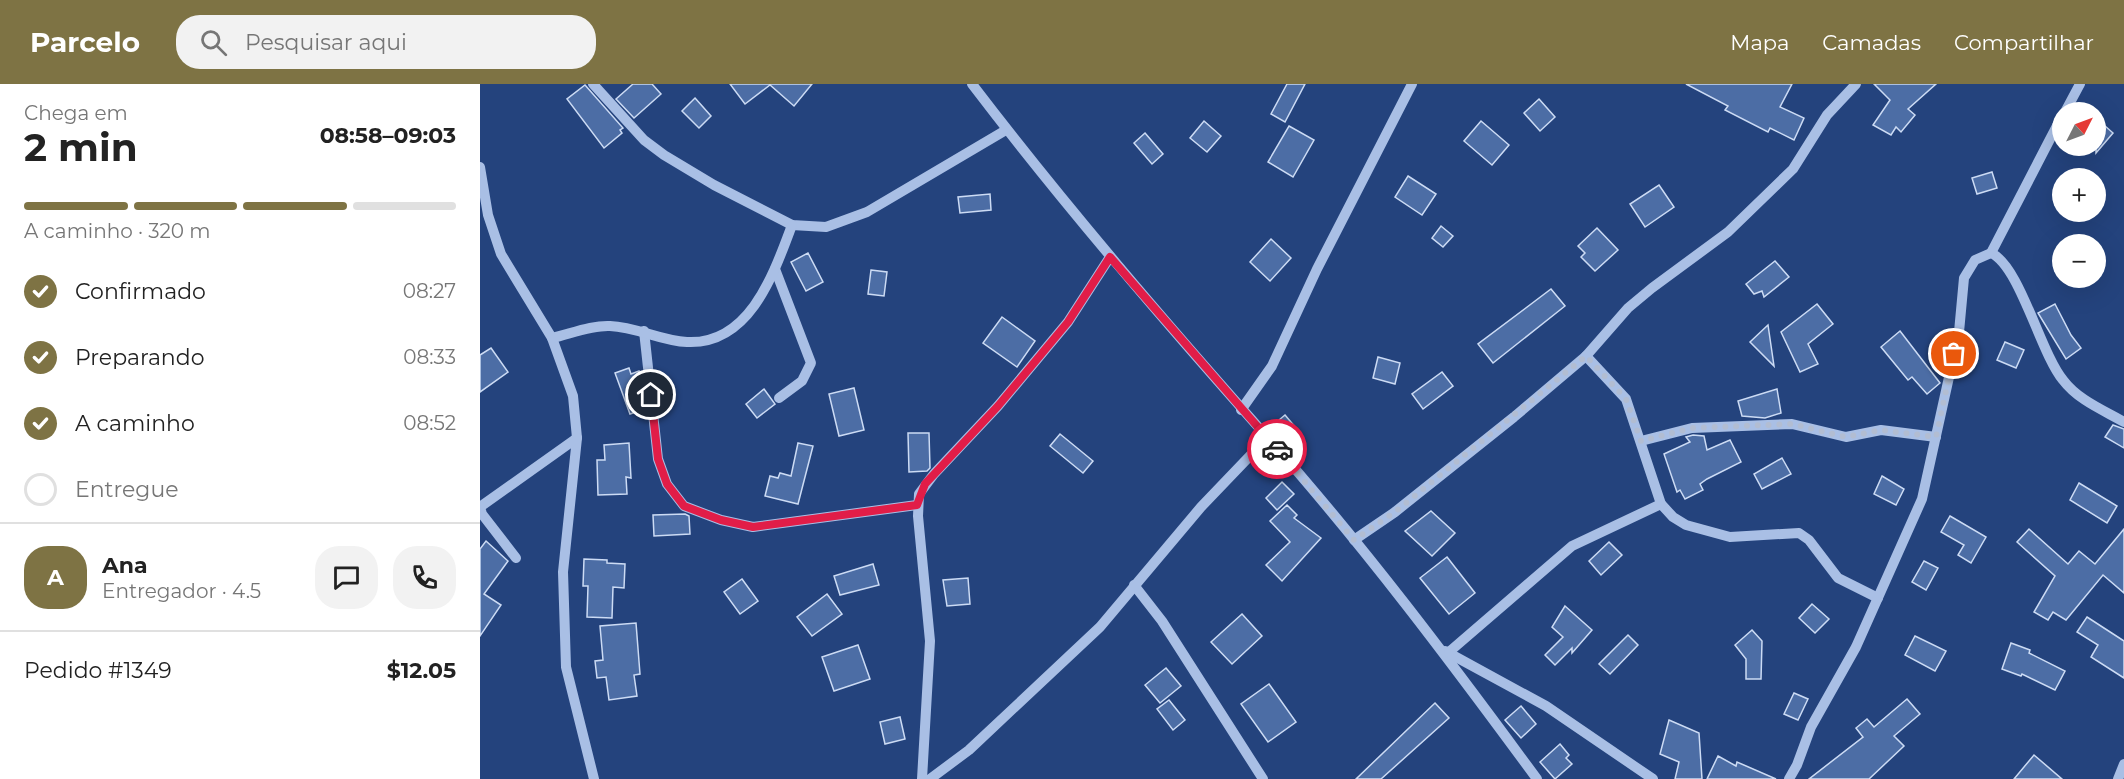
<!DOCTYPE html>
<html lang="pt">
<meta charset="utf-8">
<style>
:root{--surface:#fff;--page:#f2f2f2;--text:#222;--muted:#767676;--line:#e0e0e0;--accent:#7e7344}
body{margin:0;font-family:Montserrat,sans-serif;background:var(--page);color:var(--text);height:100vh;display:flex;flex-direction:column;font-size:22px;white-space:nowrap}
*{box-sizing:border-box;margin:0}
p{font-size:20px;color:var(--muted)}
.icon{flex:none;width:33px;height:33px;fill:none;stroke:currentColor;stroke-width:2;stroke-linecap:round;stroke-linejoin:round}
.map{position:relative;flex:1;overflow:hidden}
.sheet{display:flex;flex-direction:column;background:var(--surface);width:480px}
.sheet>*{flex:none}
.needle{width:39px;rotate:48deg}
.fabs{position:absolute;left:1572px;top:18px;display:grid;gap:12px}
.fabs a{display:grid;place-items:center;width:54px;height:54px;border-radius:50%;background:var(--surface);box-shadow:0 6px 24px #0002;font-size:30px}
.pin{position:absolute;display:grid;place-items:center;width:51px;height:51px;color:#fff;margin:-26px;border:3px solid #fff;border-radius:50%;box-shadow:0 2px 6px #0007}
.courier{position:absolute;display:grid;place-items:center;width:60px;height:60px;margin:-30px;border:4px solid #e11d48;border-radius:50%;background:#fff;color:#222;box-shadow:0 2px 8px #0007}
.summary em{font-style:normal;font-weight:700}
.summary div{display:flex;flex-direction:column-reverse}
.summary{display:flex;align-items:center;justify-content:space-between;height:102px;padding:0 24px}
h1{font-size:39px;font-weight:700;line-height:45px}
.bar{display:grid;grid-template-columns:repeat(4,1fr);gap:9px 6px;align-content:center;height:72px;padding:0 24px}
.bar i{height:8px;border-radius:4px;background:var(--line)}
.bar .on{background:var(--accent)}
.bar p{grid-column:span 4}
.line{display:flex;align-items:center;gap:15px;padding:0 24px;border-top:2px solid var(--line)}
.line div{flex:1}
.round{display:grid;place-items:center;flex:none;width:63px;height:63px;border-radius:24px;background:var(--page)}
ol{padding:0 24px;list-style:none}
li{display:flex;align-items:center;gap:18px;height:66px}
li p{margin-inline-start:auto}
li .icon{padding:6px;border-radius:50%;background:var(--accent);color:#fff;stroke-width:4}
li:last-child{color:var(--muted)}
li i{width:33px;height:33px;border:3px solid var(--line);border-radius:50%}
header{display:flex;align-items:center;gap:36px;box-sizing:border-box;height:84px;padding:0 30px;background:var(--accent);color:#fff}
header strong{font-size:28px}
nav{display:flex;gap:33px;margin-inline-start:auto;font-size:21px}
.search{width:420px;height:54px;background:var(--page);display:flex;align-items:center;gap:15px;box-sizing:border-box;padding:0 21px;border-radius:24px;color:var(--muted);font-size:22px}
main{display:flex;flex:1;min-height:0}
.map>svg:first-child{display:block}
.building{fill:#4c6da5;stroke:#ccdbf4;stroke-width:1.5}
.lines{fill:none;stroke-linecap:round;stroke-linejoin:round}
.minor{stroke:#a9bfe5;stroke-width:10}
.done{stroke:#b2bdd2;stroke-width:6;stroke-dasharray:0 10.8}
.route{stroke:#e11d48;stroke-width:8}
</style>
<header>
<strong>Parcelo</strong>
<div class="search"><svg class="icon" aria-label="search" viewBox="0 0 24 24"><circle cx="10" cy="10" r="6"/><path d="M15 15l6 6"/></svg>Pesquisar aqui</div>
<nav><a>Mapa</a><a>Camadas</a><a>Compartilhar</a></nav>
</header>
<main>
<section class="sheet">
<div class="summary"><div><h1>2 min</h1><p>Chega em</p></div><em>08:58–09:03</em></div>
<div class="bar"><i class="on"></i><i class="on"></i><i class="on"></i><i></i><p>A caminho · 320 m</p></div>
<ol>
<li><svg class="icon" aria-label="check" viewBox="0 0 24 24"><path d="M5 12l5 5 9-10"/></svg>Confirmado<p>08:27</p></li>
<li><svg class="icon" aria-label="check" viewBox="0 0 24 24"><path d="M5 12l5 5 9-10"/></svg>Preparando<p>08:33</p></li>
<li><svg class="icon" aria-label="check" viewBox="0 0 24 24"><path d="M5 12l5 5 9-10"/></svg>A caminho<p>08:52</p></li>
<li><i></i>Entregue</li>
</ol>
<div class="line" style="height:108px"><b class="round" style="background:var(--accent);color:#fff">A</b><div><b>Ana</b><p>Entregador · 4.5</p></div><a class="round"><svg class="icon" aria-label="chat" viewBox="0 0 24 24"><path d="M4 5h16v11H9l-5 4z"/></svg></a><a class="round"><svg class="icon" aria-label="phone" viewBox="0 0 24 24"><path d="M5 4h4l2 5-3 2q2 4 5 5l2-3 5 2v4C11 20 4 13 5 4z"/></svg></a></div>
<div class="line" style="height:78px"><div>Pedido #1349</div><b>$12.05</b></div>
</section>
<div class="map">
<svg width="1644" height="695" viewBox="0 0 1644 695">
<rect width="100%" height="100%" fill="#24437d"/>
<g class="building">
<polygon points="153,0 172,0 181,10 154,34 136,15"/>
<polygon points="250,0 332,0 314,22 290,1 265,20"/>
<polygon points="807,0 825,0 805,38 791,30"/>
<polygon points="1206,0 1312,0 1300,23 1324,34 1314,56 1290,44 1288,48 1245,26 1248,22"/>
<polygon points="1394,0 1456,0 1428,25 1435,31 1421,48 1416,43 1411,51 1393,41 1410,16"/>
<polygon points="105,1 143,44 140,46 142,49 124,64 87,15"/>
<polygon points="215,14 231,32 219,44 202,27"/>
<polygon points="1059,15 1075,33 1060,47 1044,29"/>
<polygon points="1616,34 1633,49 1616,69"/>
<polygon points="724,37 741,52 727,68 710,54"/>
<polygon points="1001,37 1029,61 1012,81 984,57"/>
<polygon points="809,42 834,56 813,93 788,78"/>
<polygon points="665,49 683,70 672,80 654,59"/>
<polygon points="1512,88 1517,104 1497,110 1492,94"/>
<polygon points="928,92 956,110 942,131 915,113"/>
<polygon points="1179,101 1194,123 1165,143 1150,120"/>
<polygon points="510,110 511,126 480,129 478,113"/>
<polygon points="961,142 973,152 963,163 952,154"/>
<polygon points="1117,144 1138,166 1115,187 1101,173 1105,169 1098,162"/>
<polygon points="791,155 811,174 790,197 770,178"/>
<polygon points="328,169 343,198 326,207 311,178"/>
<polygon points="1295,177 1309,193 1284,213 1282,207 1274,210 1266,200"/>
<polygon points="391,186 407,188 404,212 388,210"/>
<polygon points="1071,205 1085,222 1013,279 998,260"/>
<polygon points="1337,220 1353,240 1328,260 1338,280 1320,288 1301,248"/>
<polygon points="1575,220 1591,251 1601,264 1586,275 1558,229"/>
<polygon points="522,233 555,257 537,283 503,259"/>
<polygon points="1288,241 1294,282 1270,258"/>
<polygon points="1420,247 1460,299 1447,310 1432,293 1428,296 1401,263"/>
<polygon points="1525,258 1544,266 1536,284 1517,276"/>
<polygon points="11,264 28,288 0,308 0,271"/>
<polygon points="898,273 920,279 915,300 893,294"/>
<polygon points="149,284 151,290 159,287 163,306 157,309 162,326 150,330 135,289"/>
<polygon points="962,288 973,302 943,325 932,310"/>
<polygon points="374,304 384,346 359,352 349,310"/>
<polygon points="284,305 295,320 277,334 266,320"/>
<polygon points="1297,305 1301,329 1285,334 1262,332 1258,317"/>
<polygon points="805,331 821,350 809,360 793,341"/>
<polygon points="1633,341 1644,345 1644,364 1625,353"/>
<polygon points="428,349 449,349 450,384 447,387 429,388"/>
<polygon points="580,350 613,377 603,389 570,362"/>
<polygon points="1213,351 1224,352 1227,366 1250,356 1261,378 1227,395 1220,400 1223,406 1205,415 1200,406 1197,408 1184,370 1210,358 1206,353"/>
<polygon points="149,359 151,394 146,393 147,410 118,411 117,376 125,376 124,361"/>
<polygon points="318,359 333,362 318,420 285,412 290,392 298,394 300,389 311,392"/>
<polygon points="1302,374 1311,390 1282,405 1274,390"/>
<polygon points="1402,392 1424,405 1416,421 1394,410"/>
<polygon points="802,398 814,410 797,426 786,414"/>
<polygon points="1599,399 1637,422 1627,439 1590,416"/>
<polygon points="807,421 817,431 814,434 841,454 802,497 786,481 810,458 790,437"/>
<polygon points="951,427 975,449 952,472 925,447"/>
<polygon points="205,430 209,432 210,450 174,452 173,431"/>
<polygon points="1470,432 1506,453 1491,479 1478,471 1484,461 1461,448"/>
<polygon points="1549,445 1588,480 1599,467 1615,480 1644,445 1644,509 1623,491 1586,536 1573,528 1568,536 1554,528 1575,492 1537,458"/>
<polygon points="6,457 28,477 4,510 21,521 0,552 0,465"/>
<polygon points="1129,458 1142,471 1121,491 1109,477"/>
<polygon points="967,473 995,509 969,530 940,494"/>
<polygon points="104,475 127,476 127,479 145,480 144,504 133,503 132,534 107,533 108,502 103,502"/>
<polygon points="1444,477 1458,484 1446,506 1432,498"/>
<polygon points="393,480 399,501 360,511 354,492"/>
<polygon points="488,494 490,520 467,522 463,496"/>
<polygon points="262,495 278,517 260,530 244,508"/>
<polygon points="347,510 362,530 332,552 317,533"/>
<polygon points="1332,520 1349,535 1335,549 1319,534"/>
<polygon points="1085,522 1112,546 1092,569 1092,564 1075,581 1065,571 1083,553 1072,543"/>
<polygon points="762,530 782,552 752,580 731,558"/>
<polygon points="1607,533 1644,557 1644,594 1611,573 1618,561 1597,548"/>
<polygon points="156,539 160,590 154,591 157,612 129,616 126,593 117,594 115,577 123,576 120,542"/>
<polygon points="1272,546 1282,557 1281,595 1266,595 1266,575 1255,561"/>
<polygon points="1148,551 1158,561 1130,590 1119,580"/>
<polygon points="1435,552 1466,567 1455,587 1425,571"/>
<polygon points="1531,559 1550,566 1549,569 1585,587 1575,606 1542,590 1541,592 1522,585"/>
<polygon points="378,561 390,595 354,607 342,573"/>
<polygon points="686,584 701,602 680,619 665,601"/>
<polygon points="789,600 816,638 788,658 761,620"/>
<polygon points="1314,609 1328,615 1318,636 1304,630"/>
<polygon points="1427,615 1440,630 1414,652 1424,662 1389,695 1329,695 1383,653 1376,644 1387,635 1394,643"/>
<polygon points="689,616 705,636 693,646 677,625"/>
<polygon points="955,619 969,634 901,695 876,695"/>
<polygon points="1041,622 1056,640 1041,654 1025,636"/>
<polygon points="420,633 425,655 405,660 400,638"/>
<polygon points="1189,636 1219,649 1222,695 1195,695 1199,678 1180,670"/>
<polygon points="1080,660 1089,671 1086,674 1092,680 1075,695 1060,678"/>
<polygon points="1554,671 1582,695 1534,695"/>
<polygon points="1238,672 1256,682 1257,678 1296,695 1227,695"/>
</g>
<g class="lines">
<g class="minor">
<polyline points="113,0 164,56 184,71 234,101 312,141 346,143 387,128 526,46"/>
<path d="M492,0c93,122 194,239 296,354 96,108 183,224 269,341"/>
<polyline points="1585,28 1600,0"/>
<polyline points="0,83 8,131 21,170 72,254 93,312 97,354 83,488 86,583 114,695"/>
<path d="M1511,169c29,13 49,99 72,127 15,20 40,30 61,42"/>
<polyline points="295,185 331,279 322,297 299,314"/>
<polyline points="164,247 178,375 187,400 204,422 241,436 273,443 437,421"/>
<path d="M72,254c18,-4 40,-13 58,-12 27,1 51,15 77,16 63,3 87,-69 105,-117"/>
<polyline points="1106,272 1146,315 1181,420 1193,433 1206,441 1250,453 1319,449 1329,456 1358,494 1398,514"/>
<polyline points="761,326 792,282 837,185 932,0"/>
<polyline points="1161,357 1212,344 1312,340 1366,353 1401,346 1456,353"/>
<polyline points="874,456 915,428 1034,333 1106,272 1148,224 1172,204 1248,148 1313,85 1347,31 1376,0"/>
<polyline points="36,474 2,430 0,423 97,354"/>
<polyline points="654,501 682,537 783,695"/>
<polyline points="965,567 1066,622 1173,695"/>
<polyline points="969,568 1092,462 1181,420"/>
<polyline points="442,695 450,557 438,432 439,410 454,390 518,322 588,238 630,173"/>
<polyline points="450,695 489,666 620,543 721,423 788,353"/>
<polyline points="1309,695 1317,681 1331,643 1376,563 1442,415 1479,248 1484,194 1495,176 1511,169 1582,32"/>
<polyline points="1638,695 1644,680"/>
</g>
</g>
<g class="lines">
<polyline class="done" points="797,365 874,456 915,428 1106,272 1146,315 1161,357 1212,344 1312,340 1366,353 1401,346 1456,353 1474,270"/>
<polyline class="route" points="171,311 178,375 187,400 204,422 241,436 273,443 437,421 445,400 518,322 588,238 630,173 797,365"/>
</g>
</svg>
<div class="fabs">
<a><svg class="needle" viewBox="-14 -14 28 28"><path d="M0-13l5 13h-10z" fill="#e53935"/><path d="M0 13l5-13h-10z" fill="#767676"/></svg></a>
<a>+</a>
<a>−</a>
</div>
<div class="pin" style="left:1474px;top:270px;background:#ea580c"><svg class="icon" aria-label="bag" viewBox="0 0 24 24"><path d="M5 8h14l-1 12H6zM9 8a3 3 0 0 1 6 0"/></svg></div>
<div class="pin" style="left:171px;top:311px;background:#1f2937"><svg class="icon" aria-label="home" viewBox="0 0 24 24"><path d="M3 11l9-7 9 7M6 9v11h12V9"/></svg></div>
<div class="courier" style="left:797px;top:365px"><svg class="icon" aria-label="car" viewBox="0 0 24 24"><path d="M5 17H2v-5l4-1 3-4h7l3 4 3 1v5h-3M9 17h6M6 11h13"/><circle cx="7" cy="17" r="2"/><circle cx="17" cy="17" r="2"/></svg></div>
</div>
</main>
